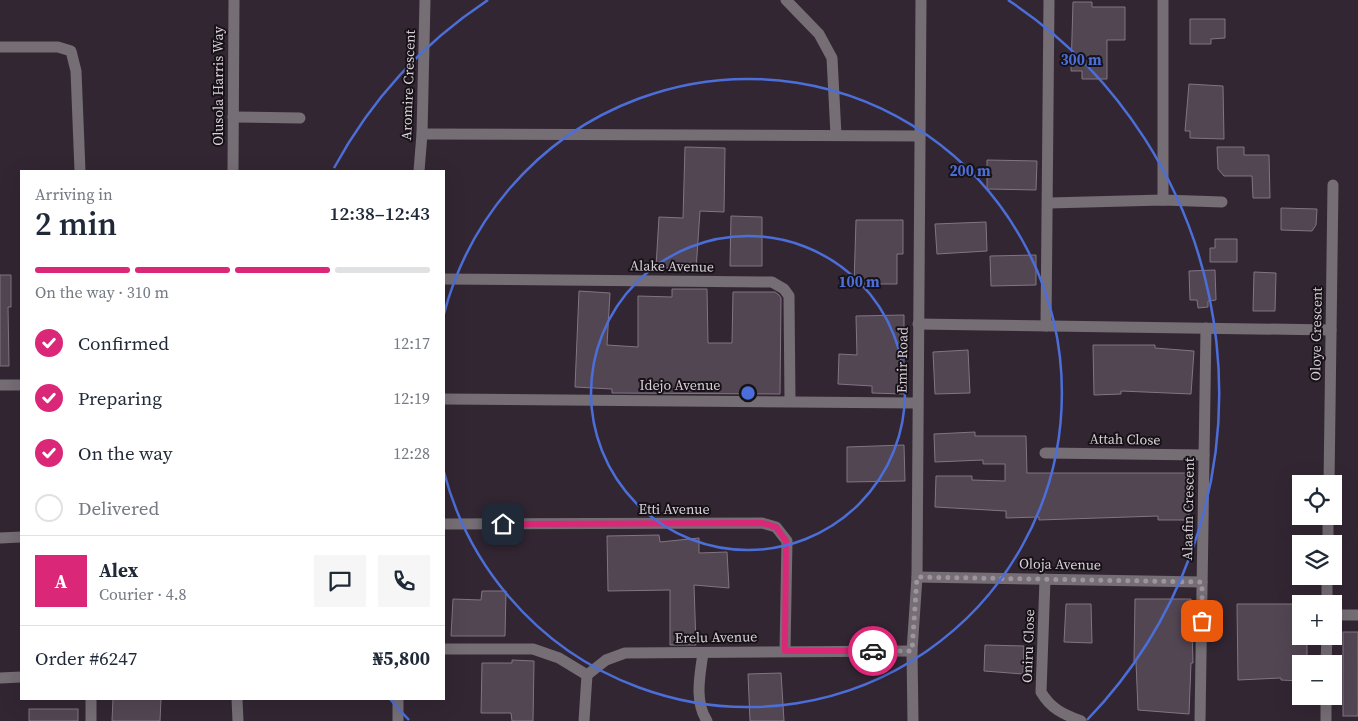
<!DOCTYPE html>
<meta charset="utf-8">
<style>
:root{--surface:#fff;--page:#f6f6f7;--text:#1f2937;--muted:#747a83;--line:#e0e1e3;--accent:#db2777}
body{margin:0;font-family:"Source Serif 4",serif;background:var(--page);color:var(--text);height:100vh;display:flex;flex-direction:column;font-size:19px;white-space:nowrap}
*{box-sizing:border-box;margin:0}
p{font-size:16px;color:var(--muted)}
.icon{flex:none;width:28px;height:28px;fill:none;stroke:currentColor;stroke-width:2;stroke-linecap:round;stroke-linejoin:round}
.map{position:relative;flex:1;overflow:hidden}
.panel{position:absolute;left:20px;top:170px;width:425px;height:530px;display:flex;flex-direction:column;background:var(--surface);border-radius:0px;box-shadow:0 5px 20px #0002}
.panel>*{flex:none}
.buttons{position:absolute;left:1292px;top:475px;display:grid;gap:10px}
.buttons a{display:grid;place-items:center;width:50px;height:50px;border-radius:0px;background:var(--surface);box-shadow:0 5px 20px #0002;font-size:25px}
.pin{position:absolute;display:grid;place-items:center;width:42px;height:42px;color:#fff;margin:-21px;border-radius:10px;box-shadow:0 2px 8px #0006}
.courier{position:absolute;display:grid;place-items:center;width:50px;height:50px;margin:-25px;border:4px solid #db2777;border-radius:50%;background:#fff;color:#222;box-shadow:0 1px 6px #0007}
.overview em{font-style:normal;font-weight:600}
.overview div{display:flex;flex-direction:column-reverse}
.overview{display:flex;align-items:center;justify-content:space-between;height:85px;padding:0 15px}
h1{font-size:32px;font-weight:600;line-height:38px}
.bar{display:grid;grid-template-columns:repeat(4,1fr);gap:8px 5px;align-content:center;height:60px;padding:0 15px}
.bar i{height:6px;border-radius:4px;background:var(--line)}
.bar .current{background:var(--accent)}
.bar p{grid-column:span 4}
.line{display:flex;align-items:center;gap:12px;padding:0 15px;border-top:1px solid var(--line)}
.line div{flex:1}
.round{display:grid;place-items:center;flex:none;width:52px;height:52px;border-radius:0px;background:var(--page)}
ol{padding:0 15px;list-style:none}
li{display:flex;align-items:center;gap:15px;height:55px}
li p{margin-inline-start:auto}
li .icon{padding:5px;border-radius:50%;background:var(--accent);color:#fff;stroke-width:4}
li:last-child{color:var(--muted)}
li i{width:28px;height:28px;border:2px solid var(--line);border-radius:50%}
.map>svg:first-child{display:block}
.building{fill:#534653;stroke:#827482}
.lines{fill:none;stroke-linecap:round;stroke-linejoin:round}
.minor{stroke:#756e75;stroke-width:11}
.done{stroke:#9e949e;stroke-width:5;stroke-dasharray:0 9}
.route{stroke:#db2777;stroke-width:6}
.ring{fill:none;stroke:#4c6ed8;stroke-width:2.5}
.labels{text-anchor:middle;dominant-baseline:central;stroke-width:4;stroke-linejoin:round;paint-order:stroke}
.street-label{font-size:14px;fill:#d8cfd7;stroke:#171217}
.centre{fill:#4c6ed8;stroke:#171217;stroke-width:2.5}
.ring-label{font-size:15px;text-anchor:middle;font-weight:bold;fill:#4c6ed8;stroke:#171217;stroke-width:4;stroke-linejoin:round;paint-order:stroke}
</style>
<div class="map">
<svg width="1358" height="721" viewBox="0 0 1358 721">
<rect width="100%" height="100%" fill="#332633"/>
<g class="building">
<polygon points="1073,2 1092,2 1092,7 1125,7 1125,40 1107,40 1107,79 1082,79 1082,71 1071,71"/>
<polygon points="1190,19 1225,19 1225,38 1211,39 1211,44 1190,44"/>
<polygon points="1189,84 1223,86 1224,139 1190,138 1190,131 1185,131"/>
<polygon points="685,147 725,148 724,212 700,211 696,270 656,267 659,217 683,218"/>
<polygon points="1217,147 1244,147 1244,155 1269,155 1270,198 1253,198 1252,176 1224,176 1218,169"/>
<polygon points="987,160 1037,161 1036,190 987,189"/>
<polygon points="1281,208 1317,209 1316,225 1312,231 1281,230"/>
<polygon points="731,216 762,217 762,266 730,266"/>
<polygon points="856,220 903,220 903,254 897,254 897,284 854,284"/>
<polygon points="986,222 987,251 937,254 935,224"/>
<polygon points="1215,239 1237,239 1237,262 1210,262 1210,248 1215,248"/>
<polygon points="1036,255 1036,285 991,286 990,256"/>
<polygon points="1215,270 1216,300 1208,301 1208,307 1198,308 1197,300 1190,300 1189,271"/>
<polygon points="1254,272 1276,273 1275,311 1253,311"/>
<polygon points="0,275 11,275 11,307 8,307 9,366 0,366"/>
<polygon points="672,289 707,289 708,343 732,343 733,292 775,292 779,295 781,298 780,394 612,393 612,389 575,387 579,291 610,293 607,345 638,347 638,296 672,297"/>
<polygon points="904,315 904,394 872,393 872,386 838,384 839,354 857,355 856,316"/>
<polygon points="1093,345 1155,345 1155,348 1194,351 1191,394 1121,391 1121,394 1094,395"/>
<polygon points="968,350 970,393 935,394 933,352"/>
<polygon points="975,432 975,436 1026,436 1027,473 1188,473 1189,520 1158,520 1158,516 1039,520 1039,517 1006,518 1006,511 935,507 936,476 972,476 972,480 1005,481 1005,464 983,464 983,460 935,462 934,434"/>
<polygon points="904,445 905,481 847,482 847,447"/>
<polygon points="659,535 660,542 699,538 699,553 727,552 729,588 694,585 696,645 670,645 670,590 608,591 607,536"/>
<polygon points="482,591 506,591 505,636 451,636 453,599 481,600"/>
<polygon points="1135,599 1191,599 1193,663 1191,663 1189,714 1138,710 1136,662 1134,662"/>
<polygon points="1066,604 1091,604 1092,643 1064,642"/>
<polygon points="1237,604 1301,604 1301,636 1307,636 1307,664 1301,664 1301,681 1281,680 1281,678 1238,680"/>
<rect x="1343" y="632" width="15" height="84"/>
<polygon points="985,645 1024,646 1023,674 984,671"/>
<polygon points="512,660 534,661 533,721 512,721 511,713 481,713 482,663 512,663"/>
<polygon points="781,673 784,721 750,721 748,674"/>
<polygon points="113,699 161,699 160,721 112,721"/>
<rect x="29" y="709" width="49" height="12"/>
</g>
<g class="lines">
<g class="minor">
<polyline points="786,0 819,34 832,58 836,135"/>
<polyline points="1163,0 1163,200"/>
<polyline points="0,47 58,47 71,51 76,71 80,171"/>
<polyline points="233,117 300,118"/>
<polyline points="422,134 920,136"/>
<polyline points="233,171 234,0"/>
<polyline points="419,171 422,134 425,0"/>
<polyline points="1049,203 1163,200 1222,202"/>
<polyline points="444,279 772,282 784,289 789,296 790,401"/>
<polyline points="918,324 1331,330"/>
<polyline points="1046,326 1049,0"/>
<polyline points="0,385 21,385"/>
<polyline points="444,399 916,403"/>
<polyline points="1045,453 1204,455"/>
<polyline points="1329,484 1333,185"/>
<polyline points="444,524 762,523 776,527 787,541 785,651"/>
<polyline points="0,538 21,537"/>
<polyline points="1328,544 1328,516"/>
<polyline points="917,577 1202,582"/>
<path d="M1045,579l-4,113c10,17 22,22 40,29"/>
<polyline points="1327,604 1327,576"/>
<polyline points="1334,615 1358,615"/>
<polyline points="444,649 533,649 559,658 587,675"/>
<path d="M703,653c-3,22 -9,48 4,68"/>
<polyline points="1326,664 1327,636"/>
<polyline points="587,675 606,660 625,653 912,651"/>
<polyline points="0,678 21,677"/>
<polyline points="91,699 91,721"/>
<polyline points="237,699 238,721"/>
<polyline points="398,721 398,699"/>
<polyline points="584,721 587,675"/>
<polyline points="913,721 912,651 917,577 921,0"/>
<polyline points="1200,721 1206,328"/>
<polyline points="1326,721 1326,696"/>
</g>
</g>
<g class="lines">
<polyline class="done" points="873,651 912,651 917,577 1202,582 1202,621"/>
<polyline class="route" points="503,524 762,523 776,527 786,541 785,651 873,651"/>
</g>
<g class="ring">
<circle cx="748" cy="393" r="157"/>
<path d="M444 314A314 314 0 1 1 444 472"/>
<path d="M409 720A471 471 0 0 1 390 699M334 168A471 471 0 0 1 488 0M1008 0A471 471 0 0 1 1087 720"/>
</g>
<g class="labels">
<g class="street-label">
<text transform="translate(408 85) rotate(-88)">Aromire Crescent</text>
<text transform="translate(218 86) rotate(-90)">Olusola Harris Way</text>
<text transform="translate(672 266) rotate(1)">Alake Avenue</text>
<text transform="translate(1316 334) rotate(-89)">Oloye Crescent</text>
<text transform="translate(902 360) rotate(-89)">Emir Road</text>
<text x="680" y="385">Idejo Avenue</text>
<text transform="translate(1125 439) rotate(1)">Attah Close</text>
<text x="674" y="509">Etti Avenue</text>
<text transform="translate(1188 509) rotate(-89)">Alaafin Crescent</text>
<text transform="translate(1060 564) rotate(1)">Oloja Avenue</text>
<text transform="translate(716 637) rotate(-1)">Erelu Avenue</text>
<text transform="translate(1028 646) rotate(-88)">Oniru Close</text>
</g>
</g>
<circle cx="748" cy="393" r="8" class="centre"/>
<g class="ring-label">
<text x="1081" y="65">300 m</text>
<text x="970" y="176">200 m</text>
<text x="859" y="287">100 m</text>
</g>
</svg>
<div class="buttons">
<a><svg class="icon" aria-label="locate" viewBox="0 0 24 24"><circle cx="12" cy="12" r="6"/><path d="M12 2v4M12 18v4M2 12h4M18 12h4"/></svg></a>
<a><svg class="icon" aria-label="layers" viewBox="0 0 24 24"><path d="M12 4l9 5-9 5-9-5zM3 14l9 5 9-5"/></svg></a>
<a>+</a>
<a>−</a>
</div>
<div class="pin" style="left:1202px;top:621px;background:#ea580c"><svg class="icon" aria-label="bag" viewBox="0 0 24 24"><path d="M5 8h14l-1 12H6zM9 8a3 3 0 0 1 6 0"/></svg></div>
<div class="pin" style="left:503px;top:524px;background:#1f2937"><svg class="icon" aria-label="home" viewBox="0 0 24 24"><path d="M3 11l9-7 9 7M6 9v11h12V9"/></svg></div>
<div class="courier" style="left:873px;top:651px"><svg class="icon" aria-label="car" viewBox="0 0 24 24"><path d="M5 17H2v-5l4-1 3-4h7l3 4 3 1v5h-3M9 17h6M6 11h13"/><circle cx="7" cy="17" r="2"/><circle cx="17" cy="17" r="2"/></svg></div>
<section class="panel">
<div class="overview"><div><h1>2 min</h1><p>Arriving in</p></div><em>12:38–12:43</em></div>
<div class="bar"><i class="current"></i><i class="current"></i><i class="current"></i><i></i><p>On the way · 310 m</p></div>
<ol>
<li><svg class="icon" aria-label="check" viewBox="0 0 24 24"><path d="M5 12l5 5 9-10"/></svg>Confirmed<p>12:17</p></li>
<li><svg class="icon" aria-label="check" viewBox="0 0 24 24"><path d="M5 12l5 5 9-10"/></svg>Preparing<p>12:19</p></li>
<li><svg class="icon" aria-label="check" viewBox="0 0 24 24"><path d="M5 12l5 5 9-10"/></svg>On the way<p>12:28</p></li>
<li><i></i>Delivered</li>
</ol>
<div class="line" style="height:90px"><b class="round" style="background:var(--accent);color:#fff">A</b><div><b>Alex</b><p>Courier · 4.8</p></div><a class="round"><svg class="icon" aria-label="chat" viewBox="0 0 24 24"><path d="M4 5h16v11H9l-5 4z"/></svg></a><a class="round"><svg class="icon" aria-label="phone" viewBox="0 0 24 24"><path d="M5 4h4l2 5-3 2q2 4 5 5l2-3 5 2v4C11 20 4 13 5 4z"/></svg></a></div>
<div class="line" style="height:65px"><div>Order #6247</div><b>₦5,800</b></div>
</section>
</div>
